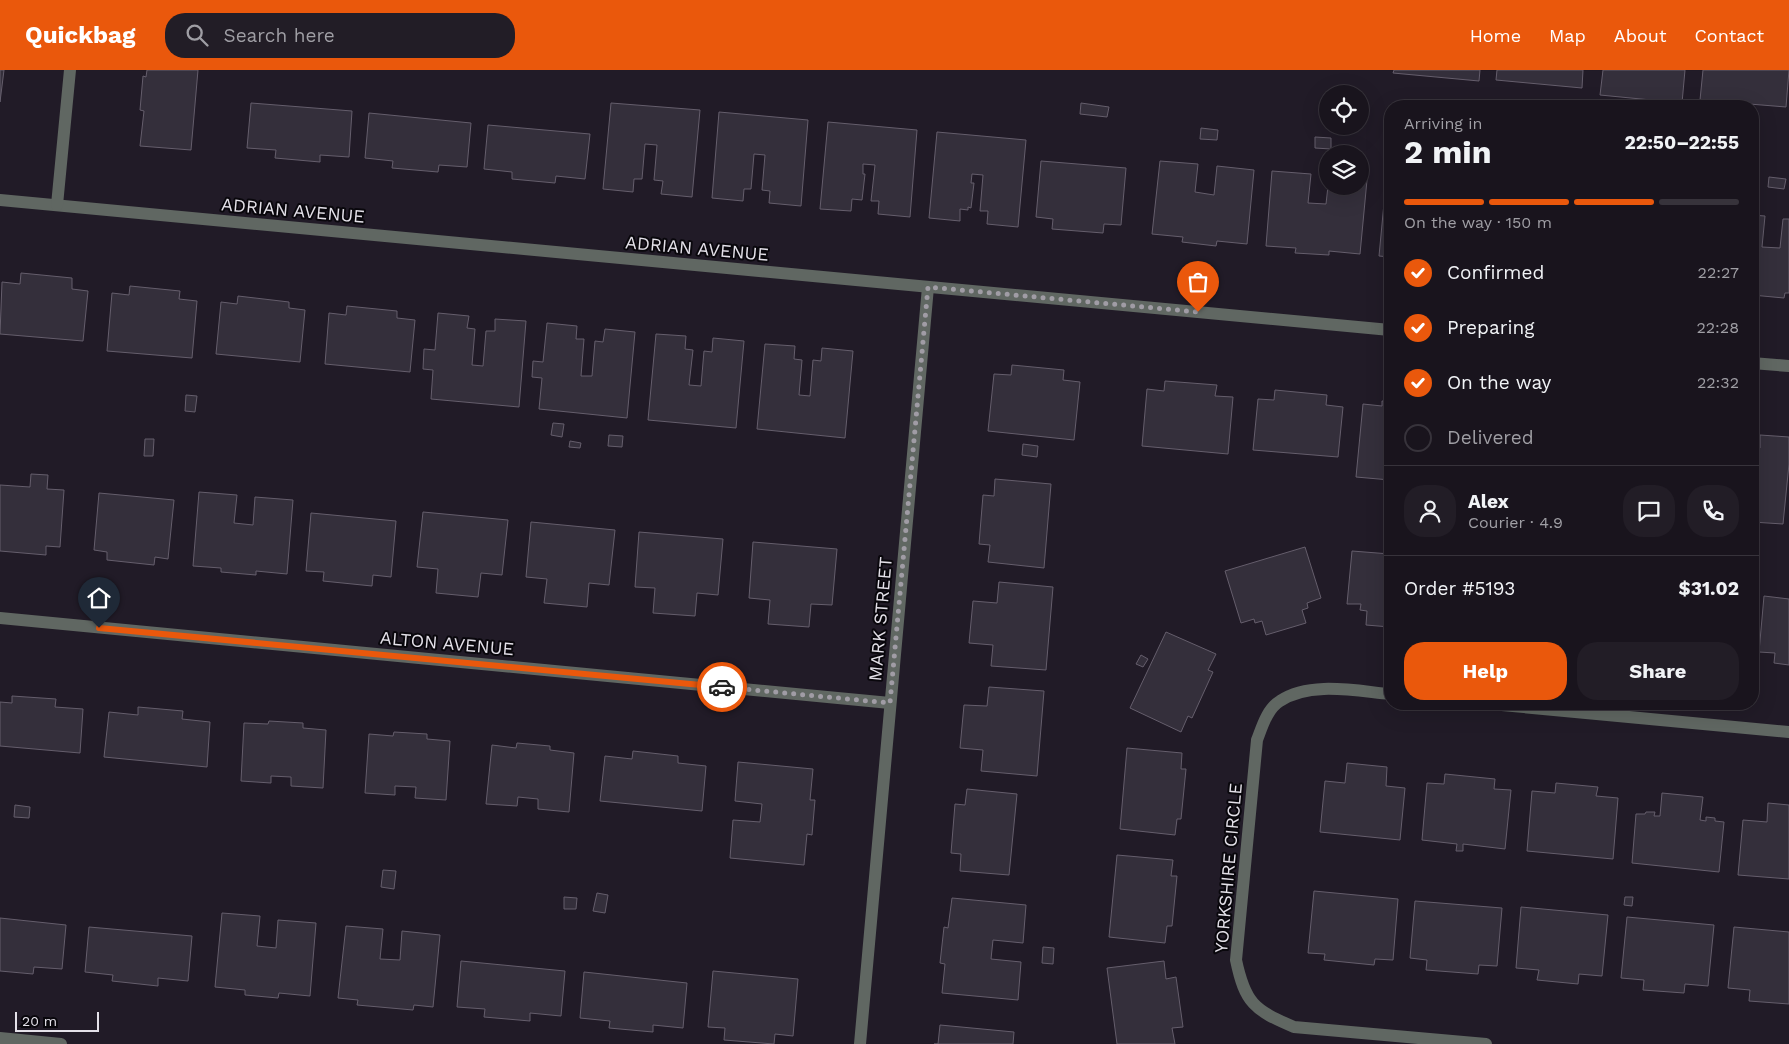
<!DOCTYPE html>
<meta charset="utf-8">
<style>
:root{--surface:#19141d;--page:#221d26;--text:#f1f3f6;--muted:#9f9ea4;--line:#37333b;--accent:#ea580c}
body{margin:0;font-family:"Work Sans",sans-serif;background:var(--page);color:var(--text);height:100vh;display:flex;flex-direction:column;font-size:19px;white-space:nowrap}
*{box-sizing:border-box;margin:0}
p{font-size:16px;color:var(--muted)}
.icon{flex:none;width:28px;height:28px;fill:none;stroke:currentColor;stroke-width:2;stroke-linecap:round;stroke-linejoin:round}
.map{position:relative;flex:1;overflow:hidden}
.side{position:absolute;left:1384px;top:30px;width:375px;height:610px;display:flex;flex-direction:column;background:var(--surface);border-radius:20px;box-shadow:0 5px 20px #0002,0 0 0 1px var(--line)}
.side>*{flex:none}
.tools{position:absolute;left:1319px;top:15px;display:grid;gap:10px}
.tools a{display:grid;place-items:center;width:50px;height:50px;border-radius:50%;background:var(--surface);box-shadow:0 5px 20px #0002,0 0 0 1px var(--line);font-size:25px}
.scale{position:absolute;left:15px;bottom:12px;width:84px;box-sizing:border-box;padding-left:5px;border:2px solid #e4e1e9;border-top:0;font-size:14px;line-height:18px;white-space:nowrap;color:#e4e1e9;-webkit-text-stroke:4px #09070c;paint-order:stroke}
.pin{position:absolute;display:grid;place-items:center;width:42px;height:42px;color:#fff;margin:-51px -21px;border-radius:50% 50% 50% 0;rotate:-45deg;box-shadow:0 0 5px #0007}
.pin .icon{rotate:45deg}
.courier{position:absolute;display:grid;place-items:center;width:50px;height:50px;margin:-25px;border:4px solid #ea580c;border-radius:50%;background:#fff;color:#222;box-shadow:0 1px 6px #0007}
.summary em{font-style:normal;font-weight:700}
.summary div{display:flex;flex-direction:column-reverse}
.summary{display:flex;align-items:center;justify-content:space-between;height:85px;padding:0 20px}
h1{font-size:32px;font-weight:700;line-height:38px}
.bar{display:grid;grid-template-columns:repeat(4,1fr);gap:8px 5px;align-content:center;height:60px;padding:0 20px}
.bar i{height:6px;border-radius:4px;background:var(--line)}
.bar .current{background:var(--accent)}
.bar p{grid-column:span 4}
.line{display:flex;align-items:center;gap:12px;padding:0 20px;border-top:1px solid var(--line)}
.line div{flex:1}
.round{display:grid;place-items:center;flex:none;width:52px;height:52px;border-radius:20px;background:var(--page)}
ol{padding:0 20px;list-style:none}
li{display:flex;align-items:center;gap:15px;height:55px}
li p{margin-inline-start:auto}
li .icon{padding:5px;border-radius:50%;background:var(--accent);color:#fff;stroke-width:4}
li:last-child{color:var(--muted)}
li i{width:28px;height:28px;border:2px solid var(--line);border-radius:50%}
.primary-button{display:flex;gap:10px;margin-top:auto;padding:10px 20px}
.primary-button a{flex:1;height:58px;border-radius:20px;background:var(--accent);color:#fff;font-size:20px;font-weight:700;line-height:58px;text-align:center}
.primary-button a+a{background:var(--page);color:var(--text)}
header{display:flex;align-items:center;gap:30px;box-sizing:border-box;height:70px;padding:0 25px;background:var(--accent);color:#fff}
header strong{font-size:24px}
nav{display:flex;gap:28px;margin-inline-start:auto;font-size:18px}
.search{width:350px;height:45px;background:var(--page);display:flex;align-items:center;gap:12px;box-sizing:border-box;padding:0 18px;border-radius:20px;color:var(--muted);font-size:19px}
.map>svg:first-child{display:block}
.building{fill:#342f3b;stroke:#655e6c}
.lines{fill:none;stroke-linecap:round;stroke-linejoin:round}
.minor{stroke:#606762;stroke-width:12}
.done{stroke:#a09ca5;stroke-width:5;stroke-dasharray:0 9}
.route{stroke:#ea580c;stroke-width:6}
.labels{text-anchor:middle;dominant-baseline:central;stroke-width:4;stroke-linejoin:round;paint-order:stroke}
.street-label{font-size:18px;fill:#e4e1e9;stroke:#09070c}
</style>
<header>
<strong>Quickbag</strong>
<div class="search"><svg class="icon" aria-label="search" viewBox="0 0 24 24"><circle cx="10" cy="10" r="6"/><path d="M15 15l6 6"/></svg>Search here</div>
<nav><a>Home</a><a>Map</a><a>About</a><a>Contact</a></nav>
</header>
<div class="map">
<svg width="1789" height="974" viewBox="0 0 1789 974">
<rect width="100%" height="100%" fill="#211b27"/>
<g class="building">
<polygon points="0,0 4,0 0,32"/>
<polygon points="147,0 198,0 191,80 140,76 144,41 140,40 143,6 146,7"/>
<polygon points="1394,0 1480,0 1479,11 1393,3"/>
<polygon points="1497,0 1583,0 1582,18 1496,10"/>
<polygon points="1603,0 1685,0 1682,33 1600,25"/>
<polygon points="1703,0 1789,0 1786,37 1700,30"/>
<polygon points="251,33 352,41 349,87 320,85 320,92 275,88 276,80 247,78"/>
<polygon points="611,33 700,40 692,127 661,124 663,111 654,110 657,75 645,74 642,109 634,109 633,122 603,119"/>
<polygon points="1081,33 1109,37 1107,47 1080,44"/>
<polygon points="719,42 808,50 801,136 769,133 770,121 762,120 765,85 754,84 751,119 744,119 743,131 712,128"/>
<polygon points="369,43 471,53 467,97 439,95 438,102 392,98 393,91 365,88"/>
<polygon points="828,52 917,60 910,147 878,144 879,131 871,131 875,95 863,94 863,104 865,104 862,130 852,129 851,141 820,139"/>
<polygon points="488,55 590,64 585,109 556,106 555,113 512,109 512,102 484,99"/>
<polygon points="1201,58 1218,60 1217,70 1200,69"/>
<polygon points="937,62 1026,70 1018,157 987,154 988,141 980,141 983,105 972,104 971,113 974,113 971,138 968,137 968,140 960,139 960,151 929,148"/>
<polygon points="1315,67 1331,68 1331,79 1315,78"/>
<polygon points="1041,91 1126,98 1121,155 1104,154 1103,163 1052,159 1053,149 1036,147"/>
<polygon points="1160,91 1198,94 1195,122 1214,125 1217,96 1254,100 1247,174 1217,171 1216,176 1182,172 1183,167 1152,164"/>
<polygon points="1272,101 1311,104 1308,133 1326,134 1328,116 1360,116 1360,109 1367,110 1360,184 1329,181 1329,185 1295,183 1296,178 1266,176"/>
<polygon points="1769,107 1786,109 1784,119 1768,117"/>
<polygon points="1386,112 1390,112 1390,187 1379,186"/>
<polygon points="1752,145 1765,146 1762,177 1780,178 1783,149 1789,149 1789,223 1785,223 1784,228 1752,225"/>
<polygon points="21,203 72,208 72,219 88,221 83,271 0,264 2,212 20,214"/>
<polygon points="130,216 180,221 179,229 197,231 192,288 107,281 112,223 129,225"/>
<polygon points="238,226 289,232 289,238 305,240 300,292 216,284 221,232 237,234"/>
<polygon points="347,236 397,241 397,248 415,250 410,302 325,294 329,243 346,245"/>
<polygon points="438,243 469,246 467,258 475,259 472,295 483,296 486,261 495,261 495,249 526,251 519,337 431,329 433,300 423,299 424,279 435,280"/>
<polygon points="547,253 577,256 576,269 584,269 581,306 592,306 595,271 603,272 605,259 635,262 627,348 539,339 542,308 532,307 533,291 543,292"/>
<polygon points="656,264 686,266 685,279 693,280 689,315 701,316 704,281 712,282 713,268 744,271 736,358 648,350"/>
<polygon points="765,274 795,276 794,289 802,290 799,325 810,326 813,290 821,291 822,278 853,281 845,368 757,359"/>
<polygon points="1012,295 1064,300 1063,310 1080,312 1074,370 988,361 994,304 1011,305"/>
<polygon points="1165,311 1217,315 1215,326 1233,327 1228,384 1142,376 1147,319 1164,321"/>
<polygon points="1275,320 1327,325 1326,335 1343,337 1338,387 1253,380 1258,329 1274,330"/>
<polygon points="186,325 197,326 195,342 185,341"/>
<polygon points="1382,331 1390,331 1390,410 1356,407 1363,334 1382,336"/>
<polygon points="553,353 564,354 562,367 551,365"/>
<polygon points="609,365 623,366 622,377 608,376"/>
<polygon points="1760,365 1789,367 1789,394 1783,454 1752,452 1752,377 1760,378"/>
<polygon points="145,369 154,369 153,386 144,386"/>
<polygon points="570,371 581,373 580,378 569,377"/>
<polygon points="1023,374 1038,376 1037,387 1022,385"/>
<polygon points="31,404 48,405 47,419 64,420 60,477 46,476 46,485 0,481 0,415 30,417"/>
<polygon points="995,409 1051,414 1044,498 988,492 990,475 979,474 983,425 994,426"/>
<polygon points="199,422 237,425 234,453 253,455 255,427 293,430 287,504 256,501 256,505 221,502 221,498 193,496"/>
<polygon points="99,423 174,430 168,489 155,487 154,495 107,490 107,482 94,480"/>
<polygon points="423,442 508,450 502,505 481,503 478,527 436,523 438,499 417,497"/>
<polygon points="311,443 396,451 391,507 373,505 372,516 323,511 324,502 306,501"/>
<polygon points="531,452 615,460 609,515 589,513 587,537 544,533 547,509 526,507"/>
<polygon points="639,462 723,469 718,525 697,523 695,546 653,543 655,518 635,517"/>
<polygon points="753,472 837,479 832,535 811,534 809,557 768,554 770,530 749,528"/>
<polygon points="1305,477 1321,528 1307,533 1308,538 1302,540 1306,553 1266,565 1262,551 1255,553 1254,549 1241,553 1225,501"/>
<polygon points="1352,481 1390,484 1390,557 1366,555 1367,541 1360,540 1361,534 1347,534"/>
<polygon points="999,512 1053,517 1046,600 991,596 993,575 969,573 973,531 997,533"/>
<polygon points="1764,526 1789,529 1789,595 1774,593 1775,583 1759,582"/>
<polygon points="1166,562 1216,584 1208,600 1213,602 1192,648 1188,646 1181,662 1130,638"/>
<polygon points="1141,585 1148,589 1143,597 1136,594"/>
<polygon points="989,617 1044,621 1037,706 981,701 983,680 960,678 964,635 987,636"/>
<polygon points="12,626 56,629 55,637 83,639 80,683 0,676 0,632 12,633"/>
<polygon points="138,637 183,641 182,649 210,652 207,697 104,687 109,642 138,645"/>
<polygon points="269,651 303,653 303,658 326,660 323,718 291,716 291,707 271,706 271,713 241,711 244,653 268,654"/>
<polygon points="394,662 427,664 427,669 450,671 446,730 415,728 416,717 395,716 395,725 365,723 369,664 393,666"/>
<polygon points="517,673 550,676 550,680 574,683 569,742 538,739 538,729 518,727 517,736 486,734 492,675 516,678"/>
<polygon points="1127,678 1182,683 1181,699 1186,699 1181,749 1177,749 1175,765 1120,759"/>
<polygon points="633,681 678,686 678,693 706,696 702,741 600,731 605,686 632,689"/>
<polygon points="738,692 813,699 810,730 815,730 812,765 807,764 804,795 730,788 733,750 760,752 762,734 735,731"/>
<polygon points="1347,693 1387,697 1386,716 1405,718 1400,770 1320,762 1325,711 1345,713"/>
<polygon points="1445,704 1495,709 1494,719 1511,720 1505,779 1463,774 1463,781 1456,781 1457,774 1422,770 1427,713 1444,714"/>
<polygon points="1556,713 1598,717 1596,726 1618,728 1613,789 1527,781 1532,721 1555,723"/>
<polygon points="967,719 1017,724 1009,805 960,801 961,784 951,783 955,734 965,735"/>
<polygon points="1662,723 1703,727 1700,750 1706,751 1706,747 1715,748 1715,751 1724,752 1719,802 1632,793 1636,744 1645,744 1646,742 1655,742 1654,746 1660,746"/>
<polygon points="1768,733 1789,735 1789,809 1738,805 1743,750 1767,752"/>
<polygon points="15,735 30,737 29,748 14,747"/>
<polygon points="1117,785 1173,790 1171,806 1177,806 1172,856 1167,856 1165,873 1109,867"/>
<polygon points="383,800 396,801 394,819 381,817"/>
<polygon points="1314,821 1398,829 1393,890 1375,889 1374,895 1324,890 1325,884 1308,883"/>
<polygon points="597,823 608,825 605,843 593,841"/>
<polygon points="564,827 577,828 576,839 564,839"/>
<polygon points="1625,827 1633,827 1632,836 1624,835"/>
<polygon points="952,828 1026,835 1023,873 993,870 991,889 1021,892 1018,930 942,923 945,894 940,893 944,857 948,858"/>
<polygon points="1415,831 1502,838 1497,896 1479,895 1478,904 1426,900 1427,890 1410,888"/>
<polygon points="1521,837 1608,845 1602,906 1579,904 1578,914 1537,910 1539,900 1516,898"/>
<polygon points="222,843 260,846 257,876 276,878 278,850 316,853 310,926 279,923 278,928 245,925 245,920 215,917"/>
<polygon points="1627,847 1714,855 1708,916 1685,914 1684,923 1643,920 1644,910 1621,908"/>
<polygon points="0,848 66,855 62,899 34,897 33,904 0,901"/>
<polygon points="346,856 383,859 380,889 400,890 402,861 440,865 433,937 414,935 413,940 357,935 358,930 338,928"/>
<polygon points="89,857 192,866 188,911 158,908 158,916 112,911 113,905 85,902"/>
<polygon points="1734,857 1789,862 1789,934 1749,931 1750,920 1728,918"/>
<polygon points="1043,877 1054,878 1053,894 1042,893"/>
<polygon points="461,891 565,901 561,946 530,943 530,951 484,947 485,939 457,937"/>
<polygon points="1164,891 1166,909 1176,907 1183,957 1172,958 1175,974 1117,974 1107,898"/>
<polygon points="713,901 798,909 793,966 775,964 774,974 724,970 725,958 708,957"/>
<polygon points="584,902 687,913 683,958 653,955 653,962 609,958 610,951 580,948"/>
<polygon points="940,955 1014,962 1013,974 934,974 938,974"/>
</g>
<g class="lines">
<g class="minor">
<polyline points="0,130 1390,260"/>
<polyline points="57,135 70,0"/>
<polyline points="1752,293 1789,296"/>
<polyline points="0,548 890,633"/>
<path d="M1390,624c-34,-3 -80,-13 -110,7 -13,8 -18,26 -23,39l-21,220c9,43 18,50 58,67l192,17"/>
<polyline points="1491,634 1789,662"/>
<polyline points="0,968 61,974"/>
<polyline points="860,974 928,217"/>
</g>
</g>
<g class="lines">
<polyline class="done" points="722,617 890,633 928,217 1198,242"/>
<polyline class="route" points="99,558 722,617"/>
</g>
<g class="labels">
<g class="street-label">
<text transform="translate(293 140) rotate(5)">ADRIAN AVENUE</text>
<text transform="translate(697 178) rotate(5)">ADRIAN AVENUE</text>
<text transform="translate(880 549) rotate(-85)">MARK STREET</text>
<text transform="translate(447 573) rotate(5)">ALTON AVENUE</text>
<text transform="translate(1228 798) rotate(-85)">YORKSHIRE CIRCLE</text>
</g>
</g>
</svg>
<div class="tools">
<a><svg class="icon" aria-label="locate" viewBox="0 0 24 24"><circle cx="12" cy="12" r="6"/><path d="M12 2v4M12 18v4M2 12h4M18 12h4"/></svg></a>
<a><svg class="icon" aria-label="layers" viewBox="0 0 24 24"><path d="M12 4l9 5-9 5-9-5zM3 14l9 5 9-5"/></svg></a>
</div>
<div class="scale">20 m</div>
<div class="pin" style="left:1198px;top:242px;background:#ea580c"><svg class="icon" aria-label="bag" viewBox="0 0 24 24"><path d="M5 8h14l-1 12H6zM9 8a3 3 0 0 1 6 0"/></svg></div>
<div class="pin" style="left:99px;top:558px;background:#1f2937"><svg class="icon" aria-label="home" viewBox="0 0 24 24"><path d="M3 11l9-7 9 7M6 9v11h12V9"/></svg></div>
<div class="courier" style="left:722px;top:617px"><svg class="icon" aria-label="car" viewBox="0 0 24 24"><path d="M5 17H2v-5l4-1 3-4h7l3 4 3 1v5h-3M9 17h6M6 11h13"/><circle cx="7" cy="17" r="2"/><circle cx="17" cy="17" r="2"/></svg></div>
<section class="side">
<div class="summary"><div><h1>2 min</h1><p>Arriving in</p></div><em>22:50–22:55</em></div>
<div class="bar"><i class="current"></i><i class="current"></i><i class="current"></i><i></i><p>On the way · 150 m</p></div>
<ol>
<li><svg class="icon" aria-label="check" viewBox="0 0 24 24"><path d="M5 12l5 5 9-10"/></svg>Confirmed<p>22:27</p></li>
<li><svg class="icon" aria-label="check" viewBox="0 0 24 24"><path d="M5 12l5 5 9-10"/></svg>Preparing<p>22:28</p></li>
<li><svg class="icon" aria-label="check" viewBox="0 0 24 24"><path d="M5 12l5 5 9-10"/></svg>On the way<p>22:32</p></li>
<li><i></i>Delivered</li>
</ol>
<div class="line" style="height:90px"><a class="round"><svg class="icon" aria-label="person" viewBox="0 0 24 24"><circle cx="12" cy="8" r="4"/><path d="M4 21q1-7 8-7t8 7"/></svg></a><div><b>Alex</b><p>Courier · 4.9</p></div><a class="round"><svg class="icon" aria-label="chat" viewBox="0 0 24 24"><path d="M4 5h16v11H9l-5 4z"/></svg></a><a class="round"><svg class="icon" aria-label="phone" viewBox="0 0 24 24"><path d="M5 4h4l2 5-3 2q2 4 5 5l2-3 5 2v4C11 20 4 13 5 4z"/></svg></a></div>
<div class="line" style="height:65px"><div>Order #5193</div><b>$31.02</b></div>
<div class="primary-button"><a>Help</a><a>Share</a></div>
</section>
</div>
